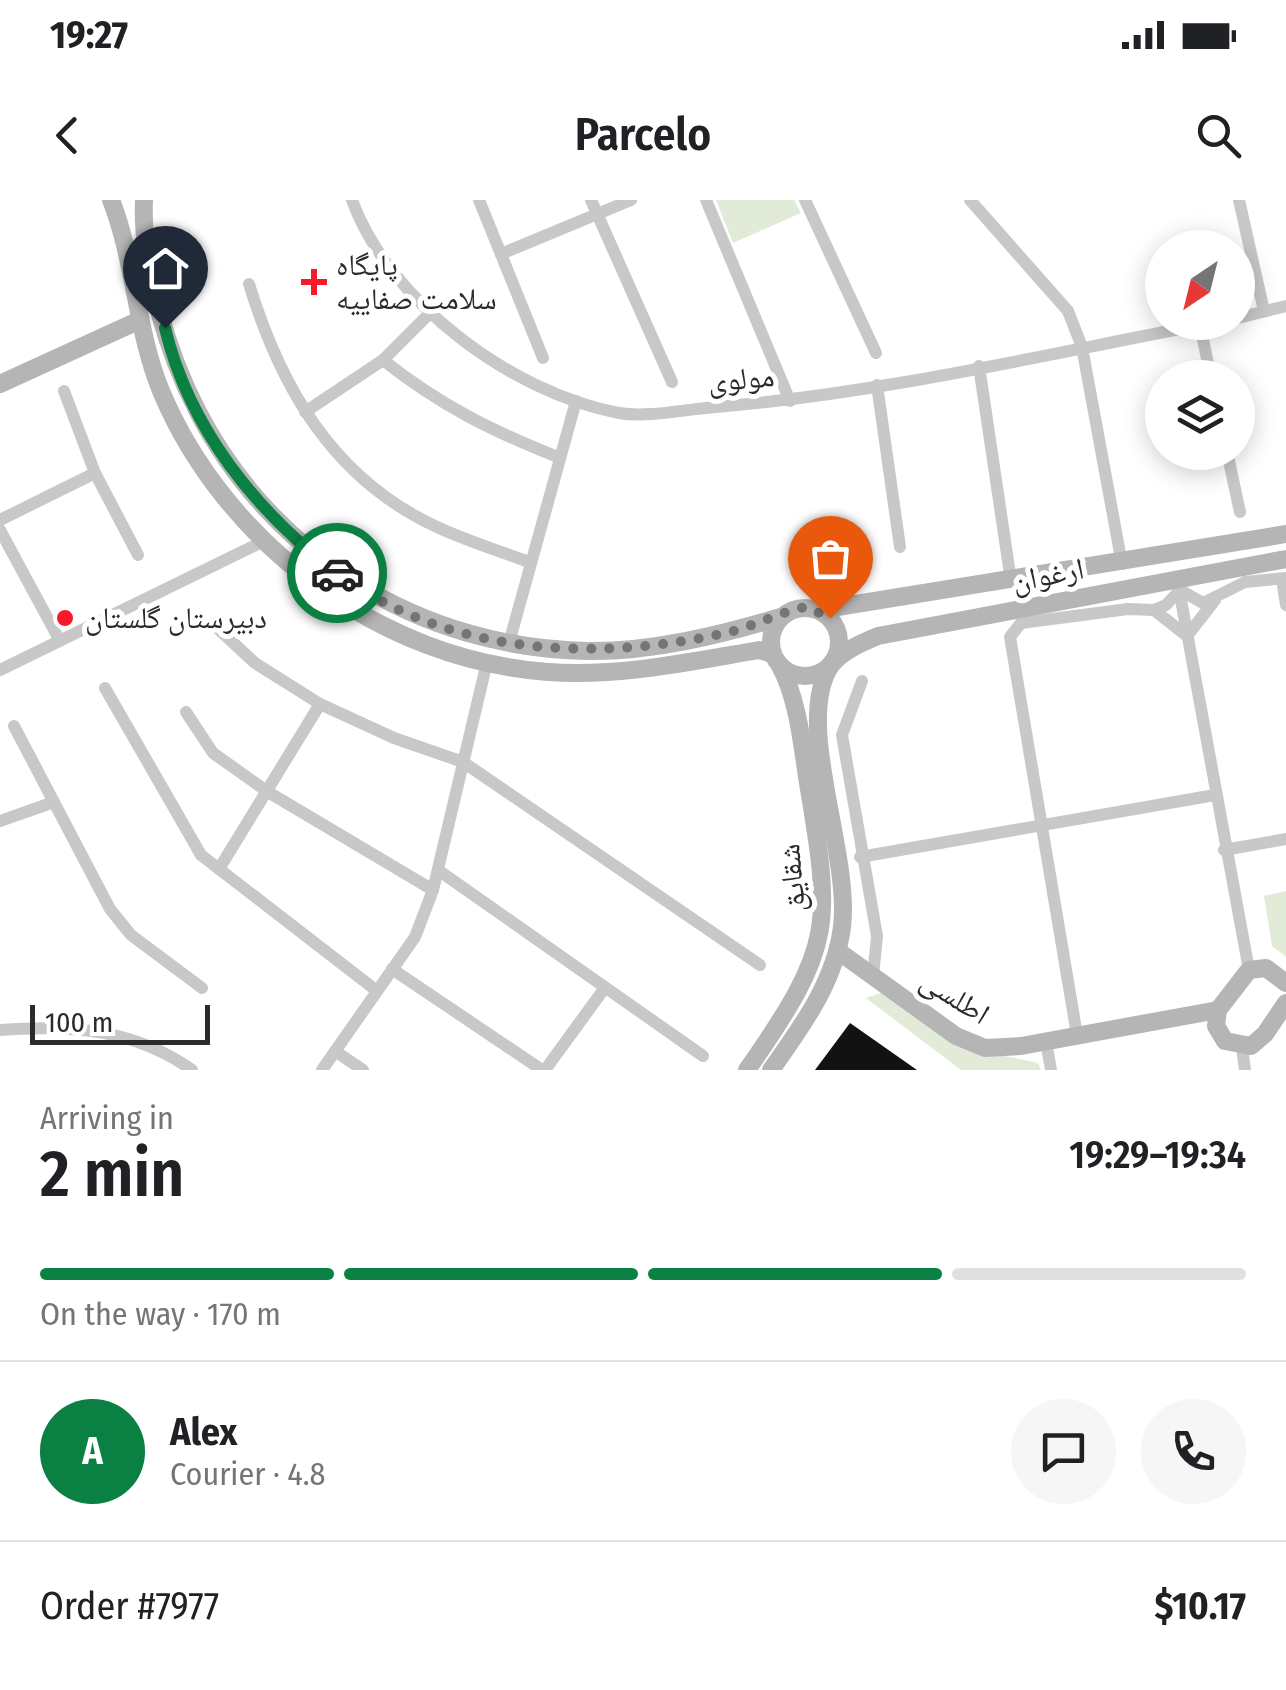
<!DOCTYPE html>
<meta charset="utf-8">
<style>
:root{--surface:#fff;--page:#f6f6f6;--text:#202124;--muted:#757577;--line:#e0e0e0;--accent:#0b8043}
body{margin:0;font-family:"Fira Sans Condensed","Noto Naskh Arabic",sans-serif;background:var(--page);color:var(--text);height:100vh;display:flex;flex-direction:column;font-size:38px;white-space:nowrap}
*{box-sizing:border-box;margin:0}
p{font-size:32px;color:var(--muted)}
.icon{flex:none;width:55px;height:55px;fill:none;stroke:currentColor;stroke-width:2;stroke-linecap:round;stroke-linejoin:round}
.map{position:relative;height:870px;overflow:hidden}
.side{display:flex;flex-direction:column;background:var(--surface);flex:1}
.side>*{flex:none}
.needle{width:65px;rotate:215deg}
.tools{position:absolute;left:1145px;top:30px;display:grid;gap:20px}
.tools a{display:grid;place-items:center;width:110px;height:110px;border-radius:50%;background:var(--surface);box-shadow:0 5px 25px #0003;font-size:50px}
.scale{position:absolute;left:30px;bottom:25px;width:180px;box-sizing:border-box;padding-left:10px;border:5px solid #2b2b2b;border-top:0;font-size:28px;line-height:35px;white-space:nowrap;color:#2b2b2b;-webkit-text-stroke:8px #fff;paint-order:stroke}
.pin{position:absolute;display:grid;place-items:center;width:85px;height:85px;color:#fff;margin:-102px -42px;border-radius:50% 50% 50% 0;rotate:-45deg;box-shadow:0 0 10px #0007}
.pin .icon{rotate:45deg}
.courier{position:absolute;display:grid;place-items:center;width:100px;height:100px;margin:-50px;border:8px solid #0b8043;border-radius:50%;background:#fff;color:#222;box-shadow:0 2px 12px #0007}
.headline em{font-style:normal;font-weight:600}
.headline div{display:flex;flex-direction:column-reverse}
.headline{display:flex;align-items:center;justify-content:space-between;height:170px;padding:0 40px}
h1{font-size:65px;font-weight:600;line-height:75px}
.bar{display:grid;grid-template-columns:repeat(4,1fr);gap:15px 10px;align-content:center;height:120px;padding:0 40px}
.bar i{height:12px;border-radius:8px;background:var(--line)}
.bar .selected{background:var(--accent)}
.bar p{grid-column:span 4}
.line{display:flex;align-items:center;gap:25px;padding:0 40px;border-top:2px solid var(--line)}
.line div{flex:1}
.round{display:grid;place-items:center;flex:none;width:105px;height:105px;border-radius:52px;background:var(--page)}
.status{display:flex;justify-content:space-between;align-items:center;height:70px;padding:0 50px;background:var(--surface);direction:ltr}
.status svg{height:28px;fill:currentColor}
header{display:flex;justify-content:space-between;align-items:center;height:130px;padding:0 40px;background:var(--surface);font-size:45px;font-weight:600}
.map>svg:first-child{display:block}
.green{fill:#e2ebd7}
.building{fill:#121212}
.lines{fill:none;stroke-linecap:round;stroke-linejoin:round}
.street{stroke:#c8c8c8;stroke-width:12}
.secondary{stroke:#b5b5b5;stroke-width:18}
.done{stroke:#757575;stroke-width:10;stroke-dasharray:0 18}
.route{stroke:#0b8043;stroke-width:12}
.poi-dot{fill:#f61a2b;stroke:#fff;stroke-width:4}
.labels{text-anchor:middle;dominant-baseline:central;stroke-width:10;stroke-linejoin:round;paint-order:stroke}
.poi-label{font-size:30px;fill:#2b2b2b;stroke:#fff;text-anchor:start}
.street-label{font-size:30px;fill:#2b2b2b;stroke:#fff}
</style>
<div class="status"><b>19:27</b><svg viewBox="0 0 49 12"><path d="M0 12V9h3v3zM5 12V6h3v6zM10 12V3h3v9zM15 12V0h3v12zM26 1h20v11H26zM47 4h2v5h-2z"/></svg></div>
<header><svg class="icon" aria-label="back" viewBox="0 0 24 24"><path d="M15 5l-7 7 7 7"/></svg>Parcelo<svg class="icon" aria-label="search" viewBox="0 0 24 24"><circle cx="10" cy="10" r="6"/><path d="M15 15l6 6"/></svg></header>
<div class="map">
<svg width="1286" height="870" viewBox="0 0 1286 870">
<rect width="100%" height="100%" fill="#fff"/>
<g class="green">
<polygon points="716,0 794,0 801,13 733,43"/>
<polygon points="1286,691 1286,757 1272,746 1264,696"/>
<polygon points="889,790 981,851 1038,863 1041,870 961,870 866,798"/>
</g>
<polygon class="building" points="850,823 917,870 815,870"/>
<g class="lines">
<g class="street">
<path d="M352,0c37,102 160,193 267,213 29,5 67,-4 97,-6 168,-14 335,-54 500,-85"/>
<polyline points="479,0 543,158"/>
<polyline points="591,0 672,182"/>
<polyline points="706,0 790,201"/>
<polyline points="805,0 876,153"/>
<polyline points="970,0 1068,111 1082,147 1122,364"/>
<polyline points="1239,0 1264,111"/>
<polyline points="501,54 631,0"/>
<path d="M249,84c32,104 84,195 188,243 30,14 63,24 94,36"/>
<polyline points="1238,118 1286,106"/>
<polyline points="1200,125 1211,178"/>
<path d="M383,160c58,46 109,71 177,98"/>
<polyline points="979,166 1011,381"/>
<polyline points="877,185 900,347"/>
<polyline points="64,191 95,273 138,355"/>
<polyline points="305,212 383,160 430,113"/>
<polyline points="1227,252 1240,312"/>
<polyline points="0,320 95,273"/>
<polyline points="0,330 60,441"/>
<polyline points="1282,379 1286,405"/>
<polyline points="1179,389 1249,770"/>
<polyline points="1154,410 1187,436 1215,400"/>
<polyline points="213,424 255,463 320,504 394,538 463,562 760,765"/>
<polyline points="509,443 576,201"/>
<polyline points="0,470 264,341"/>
<polyline points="862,481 842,535 877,736 873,776"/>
<polyline points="105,488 201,655 377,791"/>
<polyline points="186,512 213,553 268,592 433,690"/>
<polyline points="14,526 110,709 131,735 202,788"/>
<polyline points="0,621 54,602"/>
<polyline points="1224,650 1286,639"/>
<polyline points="860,657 1215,595"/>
<polyline points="219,669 320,504"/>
<polyline points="438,670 703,856"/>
<polyline points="392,769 542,870"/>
<path d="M0,830c70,-5 133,-2 192,40"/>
<polyline points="1077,835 1010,437 1021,423 1128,409 1154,410 1166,405 1180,390 1203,403 1245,382 1286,378"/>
<polyline points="1046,841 1051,870"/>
<polyline points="1242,847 1245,870"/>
<polyline points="335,851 363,870"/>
<polyline points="322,870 415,737 433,690 487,462"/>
<polyline points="545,870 604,789"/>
</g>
<g class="secondary">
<path d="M111,0c24,61 25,130 50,191 64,153 220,269 387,281 72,5 141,-10 211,-22l14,4"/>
<path d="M144,0c-3,66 24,155 54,212 76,146 224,236 389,239 65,1 133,-16 194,-34"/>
<polyline points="0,184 140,120"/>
<circle cx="805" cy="442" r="34"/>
<polyline points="819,410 1286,334"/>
<polyline points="838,751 956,836 985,848 1021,846 1218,810"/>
<polyline points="1286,783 1266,768 1249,770 1218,810 1216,826 1225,841 1251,846 1265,834 1286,803"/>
<path d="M747,870c88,-126 85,-144 60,-293 -5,-35 -10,-80 -27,-111"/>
<path d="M771,870c31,-44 64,-88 71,-143 9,-73 -46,-197 -14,-257 9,-17 33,-27 50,-34l408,-77"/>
</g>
</g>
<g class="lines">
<path class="done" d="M337,373c112,83 258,89 389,60 27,-6 53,-21 80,-26l24,11"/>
<path class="route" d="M165,128c24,100 91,184 172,245"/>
</g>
<g class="poi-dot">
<path d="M309 67h10v10h10v10h-10v10h-10v-10h-10v-10h10z"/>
<circle cx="65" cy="418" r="10"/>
</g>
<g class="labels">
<g class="poi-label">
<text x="336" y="65">پایگاه<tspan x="336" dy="34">سلامت صفاییه</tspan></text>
<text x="85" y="418">دبیرستان گلستان</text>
</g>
<g class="street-label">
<text transform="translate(741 179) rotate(-5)">مولوی</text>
<text transform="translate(1048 375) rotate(-11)">ارغوان</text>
<text transform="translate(792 678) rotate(-95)">شقایق</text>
<text transform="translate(955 797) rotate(32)">اطلسی</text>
</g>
</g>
</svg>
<div class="tools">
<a><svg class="needle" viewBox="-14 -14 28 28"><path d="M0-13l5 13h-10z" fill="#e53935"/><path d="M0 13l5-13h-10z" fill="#757577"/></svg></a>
<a><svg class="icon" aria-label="layers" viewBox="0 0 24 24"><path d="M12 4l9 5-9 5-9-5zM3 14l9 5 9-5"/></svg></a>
</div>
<div class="scale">100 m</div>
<div class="pin" style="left:830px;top:418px;background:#ea580c"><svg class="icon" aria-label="bag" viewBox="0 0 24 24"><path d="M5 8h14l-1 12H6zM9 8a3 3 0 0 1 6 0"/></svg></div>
<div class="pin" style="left:165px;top:128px;background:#1f2937"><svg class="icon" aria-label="home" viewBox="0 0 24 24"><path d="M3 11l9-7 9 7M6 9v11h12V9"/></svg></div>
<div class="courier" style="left:337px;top:373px"><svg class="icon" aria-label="car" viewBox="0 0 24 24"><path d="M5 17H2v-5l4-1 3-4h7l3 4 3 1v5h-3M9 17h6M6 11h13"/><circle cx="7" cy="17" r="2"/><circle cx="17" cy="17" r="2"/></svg></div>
</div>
<section class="side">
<div class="headline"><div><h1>2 min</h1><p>Arriving in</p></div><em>19:29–19:34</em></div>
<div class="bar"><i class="selected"></i><i class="selected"></i><i class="selected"></i><i></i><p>On the way · 170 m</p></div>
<div class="line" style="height:180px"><b class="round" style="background:var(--accent);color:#fff">A</b><div><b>Alex</b><p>Courier · 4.8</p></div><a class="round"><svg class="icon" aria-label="chat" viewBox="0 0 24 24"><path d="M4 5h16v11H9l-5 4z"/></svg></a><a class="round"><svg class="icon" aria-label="phone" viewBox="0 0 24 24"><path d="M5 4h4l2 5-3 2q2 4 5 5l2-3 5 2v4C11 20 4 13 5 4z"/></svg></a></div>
<div class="line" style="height:130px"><div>Order #7977</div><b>$10.17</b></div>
</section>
